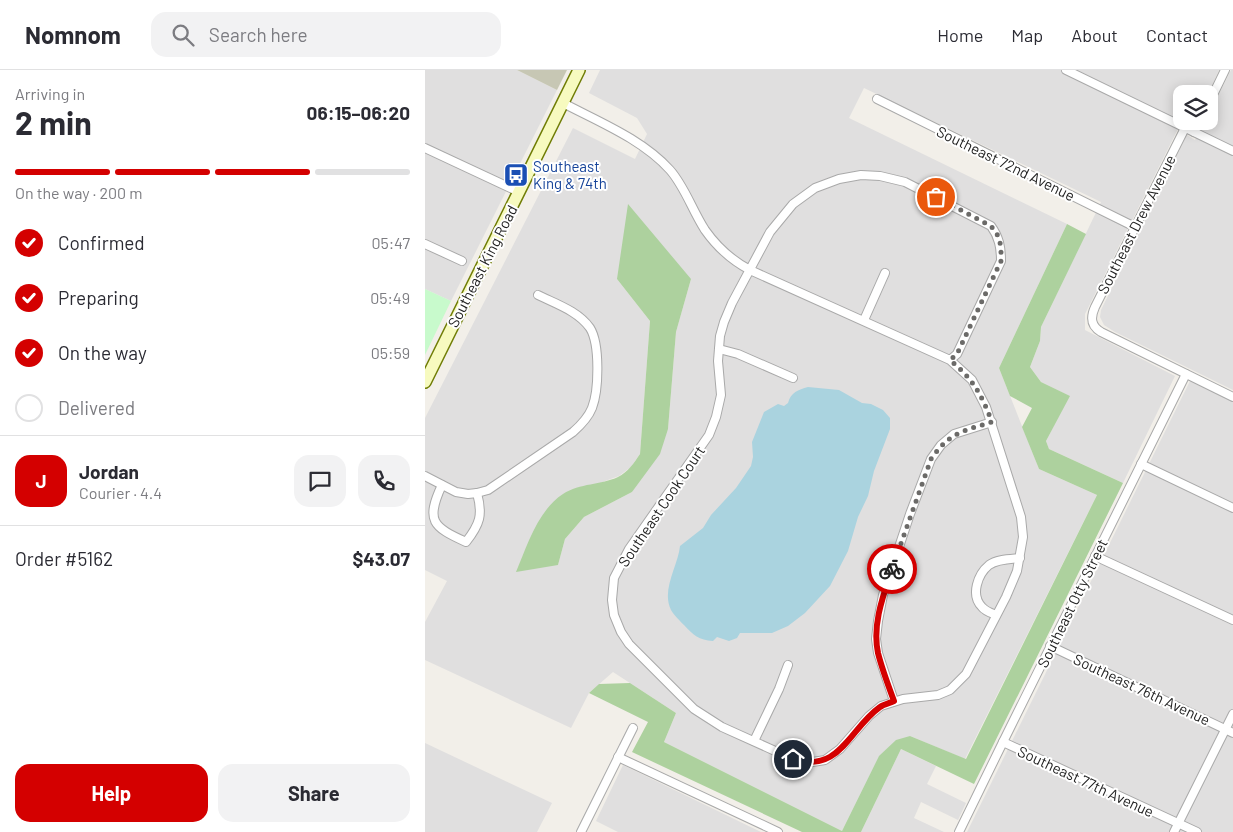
<!DOCTYPE html>
<meta charset="utf-8">
<style>
:root{--surface:#fff;--page:#f2f2f3;--text:#2b2b33;--muted:#7c7c81;--line:#e1e1e2;--accent:#d40000}
body{margin:0;font-family:Barlow,sans-serif;background:var(--page);color:var(--text);height:100vh;display:flex;flex-direction:column;font-size:19px;white-space:nowrap}
*{box-sizing:border-box;margin:0}
p{font-size:16px;color:var(--muted)}
.icon{flex:none;width:28px;height:28px;fill:none;stroke:currentColor;stroke-width:2;stroke-linecap:round;stroke-linejoin:round}
.map{position:relative;flex:1;overflow:hidden}
.panel{display:flex;flex-direction:column;background:var(--surface);width:425px}
.panel>*{flex:none}
.fabs{position:absolute;left:748px;top:15px;display:grid;gap:10px}
.fabs a{display:grid;place-items:center;width:45px;height:45px;border-radius:10px;background:var(--surface);box-shadow:0 2px 12px #0003;font-size:25px}
.pin{position:absolute;display:grid;place-items:center;width:42px;height:42px;color:#fff;margin:-21px;border:2px solid #fff;border-radius:50%;box-shadow:0 1px 5px #0007}
.courier{position:absolute;display:grid;place-items:center;width:50px;height:50px;margin:-25px;border:4px solid #d40000;border-radius:50%;background:#fff;color:#222;box-shadow:0 1px 6px #0007}
.summary em{font-style:normal;font-weight:700}
.summary div{display:flex;flex-direction:column-reverse}
.summary{display:flex;align-items:center;justify-content:space-between;height:85px;padding:0 15px}
h1{font-size:32px;font-weight:700;line-height:38px}
.bar{display:grid;grid-template-columns:repeat(4,1fr);gap:8px 5px;align-content:center;height:60px;padding:0 15px}
.bar i{height:6px;border-radius:4px;background:var(--line)}
.bar .selected{background:var(--accent)}
.bar p{grid-column:span 4}
.line{display:flex;align-items:center;gap:12px;padding:0 15px;border-top:1px solid var(--line)}
.line div{flex:1}
.round{display:grid;place-items:center;flex:none;width:52px;height:52px;border-radius:15px;background:var(--page)}
ol{padding:0 15px;list-style:none}
li{display:flex;align-items:center;gap:15px;height:55px}
li p{margin-inline-start:auto}
li .icon{padding:5px;border-radius:50%;background:var(--accent);color:#fff;stroke-width:4}
li:last-child{color:var(--muted)}
li i{width:28px;height:28px;border:2px solid var(--line);border-radius:50%}
.cta{display:flex;gap:10px;margin-top:auto;padding:10px 15px}
.cta a{flex:1;height:58px;border-radius:15px;background:var(--accent);color:#fff;font-size:20px;font-weight:700;line-height:58px;text-align:center}
.cta a+a{background:var(--page);color:var(--text)}
header{display:flex;align-items:center;gap:30px;box-sizing:border-box;height:70px;padding:0 25px;background:var(--surface);border-bottom:1px solid var(--line)}
header strong{font-size:24px}
nav{display:flex;gap:28px;margin-inline-start:auto;font-size:18px}
.search{width:350px;height:45px;background:var(--page);display:flex;align-items:center;gap:12px;box-sizing:border-box;padding:0 18px;border-radius:15px;color:var(--muted);font-size:19px}
main{display:flex;flex:1;min-height:0}
.map>svg:first-child{display:block}
.residential{fill:#e0dfdf;fill-rule:evenodd}
.construction{fill:#c7c7b4}
.forest{fill:#add19e}
.park{fill:#c8facc}
.water{fill:#aad3df}
.lines{fill:none;stroke-linecap:round;stroke-linejoin:round}
.minor-casing{stroke:#a9a9a9;stroke-width:10}
.secondary-casing{stroke:#707d05;stroke-width:14}
.minor{stroke:#fff;stroke-width:8}
.secondary{stroke:#f7fabf;stroke-width:11}
.done{stroke:#6b6a68;stroke-width:5;stroke-dasharray:0 9}
.route{stroke:#d40000;stroke-width:6}
.labels{text-anchor:middle;dominant-baseline:central;stroke-width:4;stroke-linejoin:round;paint-order:stroke}
.street-label{font-size:15px;fill:#222;stroke:#fff}
.transit-label{font-size:15px;fill:#164399;stroke:#fff;text-anchor:start}
</style>
<header>
<strong>Nomnom</strong>
<div class="search"><svg class="icon" aria-label="search" viewBox="0 0 24 24"><circle cx="10" cy="10" r="6"/><path d="M15 15l6 6"/></svg>Search here</div>
<nav><a>Home</a><a>Map</a><a>About</a><a>Contact</a></nav>
</header>
<main>
<section class="panel">
<div class="summary"><div><h1>2 min</h1><p>Arriving in</p></div><em>06:15–06:20</em></div>
<div class="bar"><i class="selected"></i><i class="selected"></i><i class="selected"></i><i></i><p>On the way · 200 m</p></div>
<ol>
<li><svg class="icon" aria-label="check" viewBox="0 0 24 24"><path d="M5 12l5 5 9-10"/></svg>Confirmed<p>05:47</p></li>
<li><svg class="icon" aria-label="check" viewBox="0 0 24 24"><path d="M5 12l5 5 9-10"/></svg>Preparing<p>05:49</p></li>
<li><svg class="icon" aria-label="check" viewBox="0 0 24 24"><path d="M5 12l5 5 9-10"/></svg>On the way<p>05:59</p></li>
<li><i></i>Delivered</li>
</ol>
<div class="line" style="height:90px"><b class="round" style="background:var(--accent);color:#fff">J</b><div><b>Jordan</b><p>Courier · 4.4</p></div><a class="round"><svg class="icon" aria-label="chat" viewBox="0 0 24 24"><path d="M4 5h16v11H9l-5 4z"/></svg></a><a class="round"><svg class="icon" aria-label="phone" viewBox="0 0 24 24"><path d="M5 4h4l2 5-3 2q2 4 5 5l2-3 5 2v4C11 20 4 13 5 4z"/></svg></a></div>
<div class="line" style="height:65px"><div>Order #5162</div><b>$43.07</b></div>
<div class="cta"><a>Help</a><a>Share</a></div>
</section>
<div class="map">
<svg width="808" height="762" viewBox="0 0 808 762">
<rect width="100%" height="100%" fill="#f2efe9"/>
<g class="residential">
<polygon points="0,0 92,0 132,20 26,231 0,219"/>
<path d="M175,0h619l-11,24h-27l1,27 -97,193v16l90,46 -52,107 -74,-34 -3,-8 23,-45 -28,-14 -11,-15 10,-26 1,-14 60,-125 -237,-114 -15,30 218,106 -68,144 40,101 58,26 -132,264 -55,-23 -31,21 -37,74 -178,-89 12,-29 -63,-41 -24,21 -18,35 -146,-68v-38l22,-41 -22,-11v-152l148,-290 62,31 12,-25 -10,-16 -48,-25zM192,209h74l-15,53 -8,97 -36,63 -48,25 -19,22 -7,26 -9,-58 56,-26 14,-5 12,-9 9,-13 10,-133z"/>
<polygon points="806,0 808,0 808,320 690,262 679,255 675,247 676,240 762,65 770,70 780,51 784,51 784,44"/>
<polygon points="765,311 808,332 808,762 542,762"/>
<polygon points="0,673 127,733 112,762 0,762"/>
<polygon points="476,679 511,696 502,714 541,733 533,750 496,732 489,748 519,762 436,762"/>
<polygon points="198,695 336,762 193,762 171,751"/>
</g>
<polygon class="construction" points="92,0 142,0 132,20"/>
<g class="forest">
<path d="M203,134l63,75 -15,53 -8,97 -8,25 -28,38 -48,25 -19,22 -7,26 -42,7c11,-26 22,-62 47,-78 17,-11 38,-9 55,-17 10,-5 16,-14 22,-23l10,-133 -33,-42z"/>
<polygon points="642,154 661,164 616,257 615,271 605,297 616,312 645,326 621,371 624,379 698,413 549,714 476,679 436,762 377,762 207,682 223,652 164,623 174,614 205,613 251,643 239,672 417,761 454,686 471,670 485,666 541,689 672,425 614,399 597,357 607,338 585,326 574,298"/>
</g>
<polygon class="park" points="0,219 26,231 0,285"/>
<path class="water" d="M383,317l31,3 23,13 9,1 12,6 7,8v11l-16,42 -6,25 -10,21 -10,34 -18,35 -25,27 -17,13 -16,7h-32l-3,5 -8,3 -12,-4 -4,4c-14,-1 -20,-6 -29,-16 -4,-4 -10,-10 -13,-15 -10,-20 7,-44 9,-64l23,-18 8,-13 25,-27 15,-22 2,-9 -1,-15 12,-30 14,-8 6,2 4,-3c3,-11 10,-13 20,-16z"/>
<g class="lines">
<defs>
<g id="minor">
<polyline points="641,0 808,81"/>
<polyline points="452,29 710,157"/>
<path d="M138,33c36,19 79,36 107,67 15,17 22,40 35,60 12,17 26,30 45,40l200,90 22,20 14,27 35,110 2,20 -6,34 -11,26 -40,77 -16,16 -12,5 -35,4 -22,7 -12,10 -29,33 -15,11 -6,1 -13,2 -22,-8 -62,-28 -28,-18 -65,-65 -8,-12 -7,-17 -2,-15 2,-22 15,-29 80,-114 7,-18 5,-22 -3,-34 2,-25 4,-14 8,-19 38,-71 23,-28 22,-16 24,-9 22,-4 19,1 25,6 86,44c8,11 10,21 10,35l-44,93 -7,6"/>
<polyline points="784,33 800,0"/>
<path d="M760,58l-90,179c-5,11 -4,19 6,25l132,65"/>
<polyline points="769,62 775,51"/>
<polyline points="0,78 94,122"/>
<polyline points="0,174 37,191"/>
<polyline points="439,250 460,203"/>
<polyline points="294,279 313,284 368,308"/>
<polyline points="716,394 808,438"/>
<path d="M0,406l31,16 12,2 9,-1 11,-3 85,-58c8,-7 15,-14 19,-24 7,-18 8,-64 -2,-80 -12,-17 -34,-24 -52,-33"/>
<path d="M17,415c-17,36 -9,42 24,57 14,-18 17,-27 11,-49"/>
<polyline points="670,486 808,550"/>
<path d="M571,545c-5,-2 -11,-4 -14,-8 -12,-12 -4,-33 7,-42 8,-6 21,-6 31,-7"/>
<polyline points="625,576 808,663"/>
<polyline points="469,631 453,583 451,569 453,551 458,525 485,444 506,389 516,375 529,364 567,352"/>
<polyline points="329,671 354,619 363,595"/>
<polyline points="578,672 772,762"/>
<polyline points="193,687 353,762"/>
<polyline points="156,762 208,658"/>
<polyline points="534,762 578,672 761,304"/>
<polyline points="749,762 808,644"/>
</g>
<polyline id="secondary" points="0,312 154,0"/>
</defs>
<use href="#minor" class="minor-casing"/>
<use href="#secondary" class="secondary-casing"/>
<use href="#minor" class="minor"/>
<use href="#secondary" class="secondary"/>
</g>
<g class="lines">
<path class="done" d="M467,499l39,-110c18,-26 31,-28 61,-37 -11,-28 -18,-42 -42,-62l7,-6 44,-93v-15l-4,-12 -6,-8 -55,-29"/>
<path class="route" d="M368,689c47,15 56,-30 87,-52 4,-3 10,-4 14,-6 -6,-16 -12,-32 -16,-48 -6,-28 5,-57 14,-84"/>
</g>
<defs>
<symbol id="bus-square" viewBox="-11 -11 22 22"><rect x="-9" y="-9" width="18" height="18" rx="4" fill="#1a4fb4" stroke="#fff"/><path d="M-5-6H5V4H4V6H2V4H-2V6H-4V4H-5ZM-3.5-4V0h7V-4ZM-3.5 1.2v1.5H-2V1.2ZM2 1.2v1.5H3.5V1.2Z" fill="#fff"/></symbol>
</defs>
<g fill-rule="evenodd">
<use href="#bus-square" x="77" y="91" width="28" height="28"/>
</g>
<g class="labels">
<g class="street-label">
<text transform="translate(581 93) rotate(26)">Southeast 72nd Avenue</text>
<text transform="translate(711 154) rotate(-63)">Southeast Drew Avenue</text>
<text transform="translate(57 196) rotate(-63)">Southeast King Road</text>
<text transform="translate(236 436) rotate(-56)">Southeast Cook Court</text>
<text transform="translate(647 533) rotate(-64)">Southeast Otty Street</text>
<text transform="translate(717 619) rotate(25)">Southeast 76th Avenue</text>
<text transform="translate(661 711) rotate(25)">Southeast 77th Avenue</text>
</g>
<g class="transit-label">
<text x="108" y="96">Southeast<tspan x="108" dy="17">King &amp; 74th</tspan></text>
</g>
</g>
</svg>
<div class="fabs">
<a><svg class="icon" aria-label="layers" viewBox="0 0 24 24"><path d="M12 4l9 5-9 5-9-5zM3 14l9 5 9-5"/></svg></a>
</div>
<div class="pin" style="left:511px;top:127px;background:#ea580c"><svg class="icon" aria-label="bag" viewBox="0 0 24 24"><path d="M5 8h14l-1 12H6zM9 8a3 3 0 0 1 6 0"/></svg></div>
<div class="pin" style="left:368px;top:689px;background:#1f2937"><svg class="icon" aria-label="home" viewBox="0 0 24 24"><path d="M3 11l9-7 9 7M6 9v11h12V9"/></svg></div>
<div class="courier" style="left:467px;top:499px"><svg class="icon" aria-label="bike" viewBox="0 0 24 24"><circle cx="6" cy="16" r="4"/><circle cx="18" cy="16" r="4"/><path d="M6 16l4-8h5l3 8M10 8l3 8H6M13 5h3"/></svg></div>
</div>
</main>
